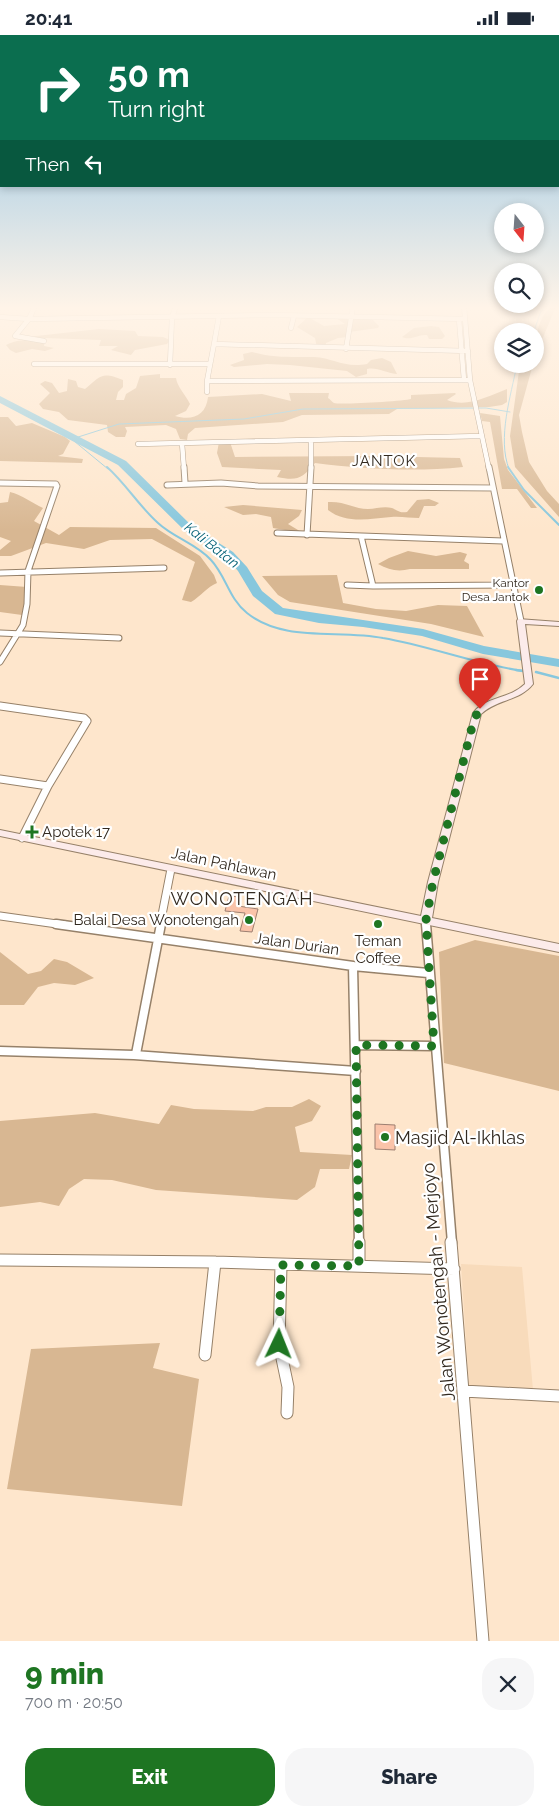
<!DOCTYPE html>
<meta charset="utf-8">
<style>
:root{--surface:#fff;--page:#f6f6f7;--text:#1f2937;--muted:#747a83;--accent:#1e7522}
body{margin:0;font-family:Raleway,sans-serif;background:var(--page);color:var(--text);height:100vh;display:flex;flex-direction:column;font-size:19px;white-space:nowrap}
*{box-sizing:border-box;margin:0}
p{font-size:16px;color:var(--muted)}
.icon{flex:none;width:28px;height:28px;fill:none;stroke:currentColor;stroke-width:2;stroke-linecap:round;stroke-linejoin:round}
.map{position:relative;height:1606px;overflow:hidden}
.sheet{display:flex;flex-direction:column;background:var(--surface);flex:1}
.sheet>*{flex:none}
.banner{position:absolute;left:0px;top:0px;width:560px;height:152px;box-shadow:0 2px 8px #0003;background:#0b6e4f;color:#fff;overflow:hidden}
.needle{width:32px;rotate:163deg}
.buttons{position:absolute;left:494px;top:168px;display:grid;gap:10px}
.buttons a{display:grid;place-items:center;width:50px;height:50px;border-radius:50%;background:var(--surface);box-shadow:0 2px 8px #0003;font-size:25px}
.pin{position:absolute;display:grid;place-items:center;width:42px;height:42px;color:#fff;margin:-51px -21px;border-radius:50% 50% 50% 0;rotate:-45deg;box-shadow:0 0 5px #0007}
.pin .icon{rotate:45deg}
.me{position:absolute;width:55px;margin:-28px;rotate:2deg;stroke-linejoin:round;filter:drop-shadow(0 0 4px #0008)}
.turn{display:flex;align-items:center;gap:18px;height:105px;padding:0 25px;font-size:22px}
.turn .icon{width:65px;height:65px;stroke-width:2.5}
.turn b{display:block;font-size:35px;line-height:42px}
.then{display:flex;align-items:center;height:48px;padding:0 25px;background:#0003;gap:10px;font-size:19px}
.round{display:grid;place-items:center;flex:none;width:52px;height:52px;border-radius:20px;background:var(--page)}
.head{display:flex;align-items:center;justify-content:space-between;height:85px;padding:0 25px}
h1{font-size:30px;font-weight:800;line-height:38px;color:var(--accent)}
.button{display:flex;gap:10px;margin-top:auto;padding:10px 25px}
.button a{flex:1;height:58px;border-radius:20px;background:var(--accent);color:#fff;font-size:20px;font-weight:800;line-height:58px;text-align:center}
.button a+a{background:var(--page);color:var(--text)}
.status{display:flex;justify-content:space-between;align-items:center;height:35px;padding:0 25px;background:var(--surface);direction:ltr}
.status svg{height:14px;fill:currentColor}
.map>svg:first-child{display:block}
.built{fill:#f8dbbb}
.green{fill:#d8b792}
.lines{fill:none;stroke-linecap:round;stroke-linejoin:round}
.stream-far2{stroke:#87c7dd;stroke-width:1}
.stream-far1{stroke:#87c7dd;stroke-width:2}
.stream{stroke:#87c7dd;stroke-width:2.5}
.river{fill:#87c7dd;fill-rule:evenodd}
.building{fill:#fac3a9;stroke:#9d7f71}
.street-far4-casing{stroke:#968169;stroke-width:5.5}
.street-far3-casing{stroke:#968169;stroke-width:7}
.street-far2-casing{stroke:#968169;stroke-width:9}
.street-far1-casing{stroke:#968169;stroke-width:11}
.street-casing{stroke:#968169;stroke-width:13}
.secondary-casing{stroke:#968169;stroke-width:2}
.street-far4{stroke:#fff;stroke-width:4.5}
.street-far3{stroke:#fff;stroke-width:5}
.street-far2{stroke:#fff;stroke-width:7}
.street-far1{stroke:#fff;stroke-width:8}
.street{stroke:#fff;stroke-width:11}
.secondary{fill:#fcebea;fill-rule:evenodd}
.route{stroke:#1e7522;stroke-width:9;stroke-dasharray:0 16.2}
.poi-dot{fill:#1e7522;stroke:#fff;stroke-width:2}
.labels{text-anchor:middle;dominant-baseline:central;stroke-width:4.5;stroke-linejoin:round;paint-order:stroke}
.far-poi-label{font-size:12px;fill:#32291f;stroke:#fff;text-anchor:end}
.far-water-label{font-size:14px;font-style:italic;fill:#025f75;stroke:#fff}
.far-quarter-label{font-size:15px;letter-spacing:1px;fill:#32291f;stroke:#fff}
.poi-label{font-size:15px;fill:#32291f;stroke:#fff;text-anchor:start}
.street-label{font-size:15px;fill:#32291f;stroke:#fff}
.quarter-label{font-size:18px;letter-spacing:1px;fill:#32291f;stroke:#fff}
.near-poi-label{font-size:18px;fill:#32291f;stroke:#fff;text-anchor:start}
.near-street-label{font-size:18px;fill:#32291f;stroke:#fff}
</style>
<div class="status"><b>20:41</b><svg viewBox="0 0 49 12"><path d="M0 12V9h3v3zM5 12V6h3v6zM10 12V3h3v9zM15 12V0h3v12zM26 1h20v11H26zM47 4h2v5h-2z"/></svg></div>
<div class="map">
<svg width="559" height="1606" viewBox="0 0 559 1606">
<rect width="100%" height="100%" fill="#fee6cc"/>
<!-- built -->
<path class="built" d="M461,1229l61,3 11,123 -64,-4z"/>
<!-- green -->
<path class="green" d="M551,271h5l-21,51c0,-18 2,-37 16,-51z
M308,282l16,9 21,-2 -9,-6 36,1 7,7 -1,2 -29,4 -1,5 -10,1 -12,5 -1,5h-8l-2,-10 -18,-11z
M431,291l8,1 6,9 -3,3h-13l-2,-4c-9,-1 -16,6 -25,2l12,-9z
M99,294l36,2 3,5 25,1 7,3 -3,4 -32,6 -4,5 -20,-5 7,-4h-19l2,-6 -56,-2 -1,8 10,2 -9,3 -13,-2 -16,4 -6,-3 -4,-5c10,-6 20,-3 30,-9z
M252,317c21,6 40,5 62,5 20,1 29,11 53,7l4,-4 11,-2 9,4 6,12c-12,-1 -19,-7 -30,-5v5l-11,3 -9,-6 -57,-6 -23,-1 -33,3 -4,-2 14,-5 -1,-6z
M520,329h13l-14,51 3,17 7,30 18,29 12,13v13l-44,-50 -5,-31z
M160,339v4h16c1,9 10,17 14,26l-4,7 -11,5c17,5 31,0 33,-19l54,-3 29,7 -2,-8h40l-1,5c2,1 4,4 6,5 6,2 70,-2 77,-4v-4l44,-2 1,1 -9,6c21,8 41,-4 60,-11v13l-5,3 -13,2 -92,2 -8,5 -87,1 -19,7 -88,6 -7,6 -1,6 -7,-1 -4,-10 -10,-4 -41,2 2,4 -2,6h-9l-8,-5 -1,-7 -39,-5 -9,-8 -16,-3 -4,-5 11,-11 -10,-9 5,-3 7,2 7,10 8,-2 1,-12 8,2 2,6 7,2c16,-13 16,-18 38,-9v7l-5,5 -2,8h8l2,-6 10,-6 4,-12z
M480,378l20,3 4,43 4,11 29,38h-6l-14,-19h-15l-12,-67 -8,-1z
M0,382h8l8,9 16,-3 33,14 5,4 -7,13 -5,2 25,3 -1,4 -82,-2z
M219,407h11l5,15 139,-1 86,2 3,9c-49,5 -100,2 -148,-4 -13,16 -18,18 -38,14l4,-7 -59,-3 -5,-14z
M10,457c12,3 22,11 33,16l-9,13 25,14 11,-8 86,1 44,28 14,19 3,8c-10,4 -16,13 -26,19l-9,-2 13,-38 -43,-23 -42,1 -26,9 -38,-6 -35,13h-11v-6l11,-9 -11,-4v-34l8,-1z
M429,464l10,4 -4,3h-11l-5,12c-9,0 -19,-2 -28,-1 -22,2 -45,7 -63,-7v-8c17,-1 26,7 40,7 8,0 15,-3 24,-1 7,3 7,5 15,4l10,-12z
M243,470l59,5 -3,6 -11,8 15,9 -30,-5 -2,-11 -15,-3 -13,1 -19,-8z
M408,516l28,5 24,-4 7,2 -3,7 5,3v5h-59c-12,3 -21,1 -32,-5l11,-6z
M337,540l6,28 33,6 30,2 32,-6 29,1 17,31 -53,-13 -141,-22 -12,-7 -16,-19z
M0,550l27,2 -5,28 -22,-3z
M475,905l84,16v135l-115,-28 -5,-111z
M0,917l28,22 13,-3 13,-12 13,3 27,16 -19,7 -21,-2 -16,4 -14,18h-24z
M309,1064l12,7 -9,15 -17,6 5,25 52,3 -3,14h-29l-5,18 -18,13 -141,-10 -44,-10 -28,-1 -15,10 -10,17 -19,-4 -40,5v-86l95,-8 64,11 12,-19 23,4 59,2 13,-4h26z
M160,1308l-7,25 46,11 -17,127 -175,-17 24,-140z"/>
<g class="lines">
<!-- stream-far2 -->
<path class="stream-far2" d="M534,296l7,-20 6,-5
M108,434l-34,-28 1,-3 44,-14 125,-5 59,-10 183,-1 24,4
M509,434c-12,-31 2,-73 8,-105"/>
<!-- stream-far1 -->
<path class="stream-far1" d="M107,432c19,17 32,39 51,56 16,15 39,21 53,37 15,16 18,39 36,53 37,30 92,16 136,25 47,8 92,26 140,33
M508,432l16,23 35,35"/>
<!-- stream -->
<path class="stream" d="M516,635l7,1
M536,637l23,6"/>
<!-- river -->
<path class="river" d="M0,361l126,65 66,65 41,26 14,15 15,24 21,17 140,21 61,17 75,13v8l-76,-13 -61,-18 -59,-9 -44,-4 -44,-9 -22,-18 -15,-25 -13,-15 -41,-26 -66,-65 -118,-62z"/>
</g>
<!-- building -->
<path class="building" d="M229,861l11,1 -2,9 20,3 -6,23 -12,-1 5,-18 -20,-2z
M375,1089l20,1v25l-20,-1z"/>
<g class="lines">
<defs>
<path id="street-far4" d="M35,271l-6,13 -14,17 29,5
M464,271l6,74 19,89
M0,282l29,2 245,-4 191,4
M459,284l5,61
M291,293l3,-12
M214,309l5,-28
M346,314l7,-43
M468,316l-254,-7 -7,37 263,-1
M34,329h174
M170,330l2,-48 4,-11
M207,346v11
M311,405v29
M182,408l2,26
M138,409l343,-8"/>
<path id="street-far3" d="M184,432l1,16
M489,432l32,154
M0,448l56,1 1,2 -29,85 -1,33 -4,21 -23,37
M167,450l54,-2 37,3 235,2
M277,498l226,8
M307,500l4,-68
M361,501l12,50 140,-1
M0,538l164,-5
M347,550l26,1
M0,598l119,5"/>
<path id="street-far2" d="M0,671l84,12 3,3 -39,65 -26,52
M0,744l48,7
M0,881l64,9
M426,885v5
M160,890l11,-56"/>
<path id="street-far1" d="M56,889l297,42 6,277
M426,889l26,319
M353,931l75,7
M356,1010l78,1
M0,1016l134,4 222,16
M136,1019l25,-130"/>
<path id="street" d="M359,1207v24
M451,1207l32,399
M0,1225l215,2 239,7
M281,1230l-2,79 9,43 -1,26
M205,1320l10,-93
M463,1356l96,5"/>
<path id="secondary" d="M518,584l41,3v4l-34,-2 8,60c-13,17 -36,15 -52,30l-43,168 -6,36 127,26v8l-559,-116v-6l421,86 7,-34 45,-169c13,-17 37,-14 52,-29l-8,-63z"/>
</defs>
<!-- street-far4 casing -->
<use href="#street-far4" class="street-far4-casing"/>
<!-- street-far3 casing -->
<use href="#street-far3" class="street-far3-casing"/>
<!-- street-far2 casing -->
<use href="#street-far2" class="street-far2-casing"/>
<!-- street-far1 casing -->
<use href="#street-far1" class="street-far1-casing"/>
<!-- street casing -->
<use href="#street" class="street-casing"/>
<!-- secondary casing -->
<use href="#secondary" class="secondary-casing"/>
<!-- street-far4 -->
<use href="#street-far4" class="street-far4"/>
<!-- street-far3 -->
<use href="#street-far3" class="street-far3"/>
<!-- street-far2 -->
<use href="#street-far2" class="street-far2"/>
<!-- street-far1 -->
<use href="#street-far1" class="street-far1"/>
<!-- street -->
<use href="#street" class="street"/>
<!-- secondary -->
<use href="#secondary" class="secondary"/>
</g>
<!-- sky -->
<linearGradient id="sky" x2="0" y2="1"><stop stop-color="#81bce4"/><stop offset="0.55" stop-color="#fff4e8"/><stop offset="1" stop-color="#fff4e8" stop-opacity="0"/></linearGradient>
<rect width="559" height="496" fill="url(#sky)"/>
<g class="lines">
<!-- route -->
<path class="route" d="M279,1309l2,-79 78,1 -3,-221 78,1 -8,-126 7,-38 41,-163 6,-10"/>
</g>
<!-- markers -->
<g class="poi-dot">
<circle cx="539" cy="555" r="5"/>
<path d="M29.5 789.5h5v5h5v5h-5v5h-5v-5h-5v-5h5z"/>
<circle cx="249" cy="885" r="5"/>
<circle cx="378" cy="889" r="5"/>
<circle cx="385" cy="1102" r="5"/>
</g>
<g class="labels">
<!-- far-poi labels -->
<g class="far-poi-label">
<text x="529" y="548">Kantor<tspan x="529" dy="14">Desa Jantok</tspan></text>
</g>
<!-- far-water labels -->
<g class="far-water-label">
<text transform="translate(212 510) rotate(38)">Kali Batan</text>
</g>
<!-- far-quarter labels -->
<g class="far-quarter-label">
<text x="384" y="426">JANTOK</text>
</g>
<!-- poi labels -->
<g class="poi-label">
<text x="42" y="797">Apotek 17</text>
<text x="239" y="885" text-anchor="end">Balai Desa Wonotengah</text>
<text x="378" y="906" text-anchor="middle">Teman<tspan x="378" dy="17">Coffee</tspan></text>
</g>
<!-- street labels -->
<g class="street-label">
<text transform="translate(224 829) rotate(12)">Jalan Pahlawan</text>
<text transform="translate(297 909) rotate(8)">Jalan Durian</text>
</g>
<!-- quarter labels -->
<g class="quarter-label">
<text x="242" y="863">WONOTENGAH</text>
</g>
<!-- near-poi labels -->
<g class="near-poi-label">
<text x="395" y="1102">Masjid Al-Ikhlas</text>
</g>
<!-- near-street labels -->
<g class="near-street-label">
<text transform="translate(438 1247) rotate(-95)">Jalan Wonotengah - Merjoyo</text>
</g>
</g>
</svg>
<div class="buttons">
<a><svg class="needle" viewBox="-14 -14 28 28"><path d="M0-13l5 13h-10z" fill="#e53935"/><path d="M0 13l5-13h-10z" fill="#747a83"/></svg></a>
<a><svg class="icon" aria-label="search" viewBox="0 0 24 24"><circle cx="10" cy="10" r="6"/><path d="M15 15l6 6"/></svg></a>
<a><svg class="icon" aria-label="layers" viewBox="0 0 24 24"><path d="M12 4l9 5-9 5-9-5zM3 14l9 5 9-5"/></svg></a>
</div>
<div class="pin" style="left:480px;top:674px;background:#d93025"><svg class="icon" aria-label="arrive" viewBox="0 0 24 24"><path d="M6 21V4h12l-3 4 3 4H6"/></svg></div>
<svg class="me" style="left:279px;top:1309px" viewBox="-20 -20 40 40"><path d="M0-17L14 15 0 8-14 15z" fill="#1e7522" stroke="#fff" stroke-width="4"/></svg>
<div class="banner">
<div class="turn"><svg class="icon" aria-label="right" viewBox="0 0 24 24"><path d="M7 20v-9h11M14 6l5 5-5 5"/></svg><div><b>50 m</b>Turn right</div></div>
<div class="then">Then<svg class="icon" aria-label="left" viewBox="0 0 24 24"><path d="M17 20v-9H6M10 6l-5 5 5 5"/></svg></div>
</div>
</div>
<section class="sheet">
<div class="head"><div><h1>9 min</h1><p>700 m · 20:50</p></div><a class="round"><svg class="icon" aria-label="close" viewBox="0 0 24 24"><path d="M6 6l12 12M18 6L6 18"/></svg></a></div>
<div class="button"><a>Exit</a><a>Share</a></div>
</section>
